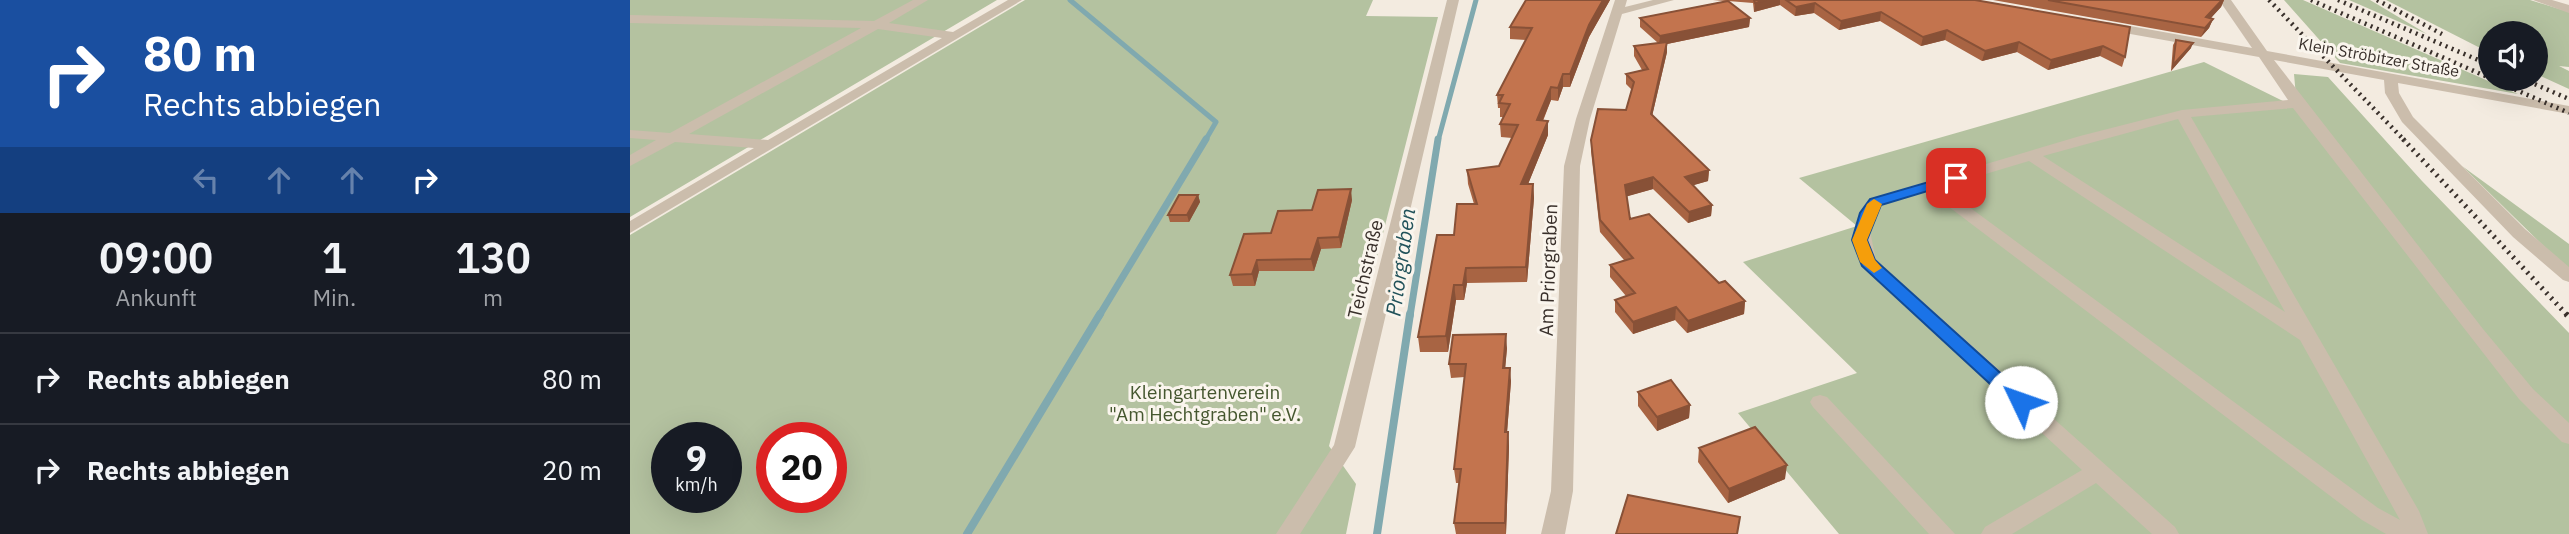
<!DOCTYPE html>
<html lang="de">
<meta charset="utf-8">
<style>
:root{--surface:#171b24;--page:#20242c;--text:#f1f3f6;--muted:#9ea1a6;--line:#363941}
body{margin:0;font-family:"IBM Plex Sans",sans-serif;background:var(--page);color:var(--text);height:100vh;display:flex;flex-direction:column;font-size:26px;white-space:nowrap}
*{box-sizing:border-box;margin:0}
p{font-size:23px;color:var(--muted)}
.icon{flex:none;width:38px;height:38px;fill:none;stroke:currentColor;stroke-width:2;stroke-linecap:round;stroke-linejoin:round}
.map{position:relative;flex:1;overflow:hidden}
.drawer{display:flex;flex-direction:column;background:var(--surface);width:630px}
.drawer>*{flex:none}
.top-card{background:#1a4fa0;color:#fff;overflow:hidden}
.tools{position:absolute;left:1848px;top:21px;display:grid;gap:14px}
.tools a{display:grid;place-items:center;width:70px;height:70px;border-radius:50%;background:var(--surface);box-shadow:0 7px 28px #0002;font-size:35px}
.speed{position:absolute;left:21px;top:422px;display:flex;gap:14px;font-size:35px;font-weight:700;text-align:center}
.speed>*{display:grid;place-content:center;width:91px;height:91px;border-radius:50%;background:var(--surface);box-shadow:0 7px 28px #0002;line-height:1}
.speed small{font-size:18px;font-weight:400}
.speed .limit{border:10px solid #d22;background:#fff;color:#111}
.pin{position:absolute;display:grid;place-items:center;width:60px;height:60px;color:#fff;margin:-30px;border-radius:14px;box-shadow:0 4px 10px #0006}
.me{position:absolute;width:77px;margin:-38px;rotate:312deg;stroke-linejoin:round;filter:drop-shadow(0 0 5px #0008)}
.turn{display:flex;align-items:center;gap:24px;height:147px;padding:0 28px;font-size:32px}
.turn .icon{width:91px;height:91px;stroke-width:2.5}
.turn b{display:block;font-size:49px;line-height:60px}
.lanes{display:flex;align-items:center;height:66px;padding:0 28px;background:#0003;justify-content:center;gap:35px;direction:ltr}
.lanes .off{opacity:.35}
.eta{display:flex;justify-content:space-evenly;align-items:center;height:119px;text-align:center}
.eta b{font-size:42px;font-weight:600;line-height:49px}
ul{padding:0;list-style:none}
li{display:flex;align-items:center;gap:21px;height:91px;padding:0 28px;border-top:2px solid var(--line)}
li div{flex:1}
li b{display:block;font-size:26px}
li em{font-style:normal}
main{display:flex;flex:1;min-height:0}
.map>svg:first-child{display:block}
.green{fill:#b4c2a0;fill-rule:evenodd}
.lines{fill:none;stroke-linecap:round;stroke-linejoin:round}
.stream-far2{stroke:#80a9af;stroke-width:5}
.stream-far1{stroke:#80a9af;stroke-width:7}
.stream{stroke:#80a9af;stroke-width:8}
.minor{fill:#cbbdac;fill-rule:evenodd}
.rail-far2{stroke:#39302b;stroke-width:4.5;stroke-dasharray:2 4.5;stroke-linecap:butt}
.rail-far1{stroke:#39302b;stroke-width:5;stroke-dasharray:2 5;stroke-linecap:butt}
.rail{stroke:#39302b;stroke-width:6;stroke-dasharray:2 6;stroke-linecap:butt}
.wall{fill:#a86443}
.shaded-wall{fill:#885137}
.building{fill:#c3744e;stroke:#885137;stroke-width:2}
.route{fill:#1a73e8;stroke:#114b97;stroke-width:2}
.slow{fill:#f59e0b}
.labels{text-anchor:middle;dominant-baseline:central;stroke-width:6;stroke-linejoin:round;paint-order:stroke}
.far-street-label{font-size:16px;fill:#39302b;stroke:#faf5ed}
.street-label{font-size:19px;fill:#39302b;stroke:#faf5ed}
.park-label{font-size:19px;fill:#45572f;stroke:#faf5ed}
.water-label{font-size:21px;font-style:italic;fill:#21525a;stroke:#faf5ed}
</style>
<main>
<section class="drawer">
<div class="top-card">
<div class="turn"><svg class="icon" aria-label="right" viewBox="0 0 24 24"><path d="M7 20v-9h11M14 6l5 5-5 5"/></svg><div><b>80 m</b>Rechts abbiegen</div></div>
<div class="lanes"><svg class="icon off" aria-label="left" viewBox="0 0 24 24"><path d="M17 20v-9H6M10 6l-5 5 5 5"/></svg><svg class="icon off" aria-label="ahead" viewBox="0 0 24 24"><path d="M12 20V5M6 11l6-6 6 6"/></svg><svg class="icon off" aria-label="ahead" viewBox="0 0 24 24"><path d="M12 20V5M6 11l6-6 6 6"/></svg><svg class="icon" aria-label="right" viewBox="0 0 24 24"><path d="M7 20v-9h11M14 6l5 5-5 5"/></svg></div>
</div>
<div class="eta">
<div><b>09:00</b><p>Ankunft</p></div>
<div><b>1</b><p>Min.</p></div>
<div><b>130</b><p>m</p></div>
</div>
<ul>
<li><svg class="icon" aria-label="right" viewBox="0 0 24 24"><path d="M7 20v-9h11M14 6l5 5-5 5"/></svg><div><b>Rechts abbiegen</b></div><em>80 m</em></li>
<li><svg class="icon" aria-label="right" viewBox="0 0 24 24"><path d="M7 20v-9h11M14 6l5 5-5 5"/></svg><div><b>Rechts abbiegen</b></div><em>20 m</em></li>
</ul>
</section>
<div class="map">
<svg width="1939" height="534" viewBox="0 0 1939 534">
<rect width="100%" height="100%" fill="#f3ebe0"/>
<!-- green -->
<path class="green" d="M0,0h367l-367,217z
M395,0h348l-7,16 72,1 -109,429 27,38 -10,50h-716v-299zM37,438h59v59h-59zM142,438h59v59h-59z
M1654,0h19l215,94 -178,-31z
M1719,0h21l57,34z
M1756,0h144l39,12v55l-10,-1 10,5v18l-33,-15v-41h-46v20z
M1574,62l93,46 -3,-34 34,3 94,104 147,152v201h-730l-101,-121 119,-40 -114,-111 114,-36 -58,-48z
M1832,166l107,78v27z"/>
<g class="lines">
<!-- stream-far2 -->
<path class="stream-far2" d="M440,0l146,122 -11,19
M808,141l38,-141"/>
<!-- stream-far1 -->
<path class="stream-far1" d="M469,316l107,-177
M780,316l28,-177"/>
<!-- stream -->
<path class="stream" d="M337,534l133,-220
M747,534l33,-220"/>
<!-- minor -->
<path class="minor" d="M283,0h15l-39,23 64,9 55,-32h14l-392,233v-12l124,-73 -79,-6 -45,24v-11l26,-15 -26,-2v-8l40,3 191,-105 -231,-5v-8l244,6zM248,29l64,9 -174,102 -79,-6z
M817,0h12l-104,447 -55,87h-24l58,-89z
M985,0h12l-2,7 28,-7h21l-52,14 -32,105 -10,47 -7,325 -8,43h-24l10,-43 13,-325 12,-47z
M1589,0h12l36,51 302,55v8l-171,-31 1,10 14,24 112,112 44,38v15l-6,-2 -50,-43 -111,-115 -17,-29 -1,-13 -110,-20 209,269 50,60 36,34v21l-7,-2 -43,-43 -226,-291 -102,9 228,394 9,23h-42l-24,-14 -434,-329 -47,14 -11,26 6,29 299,267 4,7h-27l-56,-51 -84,51h-31l4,-7 97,-57 -220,-204c-14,-25 -8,-45 7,-67l211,-63 102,-26 106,-10 -29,-43 -151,-27 -6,-4 6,-4 144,26zM1548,119l107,193 -242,-156zM1399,161l271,179 100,180 -22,-12 -436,-321z
M1903,0h19l17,5v8z
M1190,395l7,2 128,137h-26l-116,-127 -3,-5 3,-5z"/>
<!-- rail-far2 -->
<path class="rail-far2" d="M1639,0l136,141
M1681,0l179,78
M1708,0l152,65
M1747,0l65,34
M1861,79l78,34
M1893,79l46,20"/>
<!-- rail-far1 -->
<path class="rail-far1" d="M1773,139l165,177"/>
<!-- rail -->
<path class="rail" d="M1936,314l3,3"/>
</g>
<!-- wall -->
<path class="wall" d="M896,0h84l-21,37 -19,50h-7l-5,14 -7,-1 -8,21 5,14 -20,49h5l1,14 -7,84 -60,1 -3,17h-8l-8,52h-28l-2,-15 36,-102 20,-31 -6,-20 -1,-14 32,-4 13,-28 -11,-1 -1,-13 3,-7h-3v-9h-2l-1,-13 29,-55 -16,-1v-12z
M1083,0h262l155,27 -5,30 -3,10 -22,-11 -52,14 -31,-18 -35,9 -37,-21 -24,6 -41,-25 -41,9 -25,-17 -19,3 -15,-11 -26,7 -1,-9 -25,-2 22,17 -1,9 -82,17v8l-15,64 57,54 -1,11 -15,4 19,20 -1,11 -23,7 -35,-34 -26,7 3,23 115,82 -1,13 -57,19 -12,-13 -42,14 -18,-22v-12l11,-4 -16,-19v-12l14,-5 -24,-28 -9,-81v-11l35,-30 6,-20 -6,-6v-10l16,-4 -8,-14v-10l24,-3 -18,-16v-9l86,-17z
M1363,0h231l-3,7 -11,11 3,1 -4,9 -8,9z
M1546,40l15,8 -20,23 2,-26z
M568,195l2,7 -11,20h-19l-2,-7z
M722,200l-11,48 -20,1 -7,22h-55l-4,15h-22l-3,-11 41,-42z
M877,348l-2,20 6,13 -4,51h1l1,14 -3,88h-50l-2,-11 5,-40h-3l-2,-14 11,-92 -14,1 -2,-14z
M1008,392l52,13 -1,13 -32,13 -19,-25z
M1069,448l86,31 -57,24 -30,-41z"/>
<!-- shaded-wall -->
<path class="shaded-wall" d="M973,0h7l-21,37 -19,50v-13l19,-49z
M1136,0h14v5l-26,7 1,-9z
M1592,0h2l-3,7 -18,20 3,-10z
M1185,3l-1,10 -19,3 1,-9z
M1251,12l-1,9 -41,9 2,-9z
M1120,18l-1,9 -82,17v8l-17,73 10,-89z
M1583,19l-4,9 -8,9 4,-9z
M1317,30l-2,10 -24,6 2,-9z
M1389,42l-2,10 -35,9 3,-10z
M1563,43l-2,5 -20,23 2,-6z
M1473,46l-3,10 -52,14 3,-10z
M933,74v13l-5,14v-13z
M921,87v13l-14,34v-14z
M918,121v14l-26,64 -1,-15z
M1079,170l-1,11 -24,7 1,-11z
M1023,177v12l-28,8v-12z
M903,184l1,14 -7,84 -1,-15z
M721,189l1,11 -11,48 -2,-11z
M568,195l2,7 -11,20 -2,-7z
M1082,205l-1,11 -23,7 1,-11z
M688,238l3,11 -7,22 -3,-12z
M627,260l2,11 -4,15 -3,-12z
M836,268l1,15 -3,17 -1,-15z
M824,285l2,15 -8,52 -2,-16z
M1115,301l-1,13 -57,19 1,-12z
M1046,307l-1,13 -42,14v-12z
M876,334l1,14 -3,34 -1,-14z
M880,368l1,13 -5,65 -1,-14z
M1060,405l-1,13 -32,13v-14z
M878,432l1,14 -3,88 -1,-11z
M1157,465l-2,14 -57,24 1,-14z"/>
<!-- building -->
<path class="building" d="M896,0h77l-14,25 -19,49h-7l-5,14 -7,-1 -14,33 11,1 -27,63h12l-7,83 -60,1 -3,17h-9l-8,51 -28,1 19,-102h17l3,-31h20l-10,-34 32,-4 19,-41 -18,-1 10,-20 -11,-1 4,-8h-6l35,-67 -22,-1z
M1124,0h12l-11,3z
M1156,0h189l155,27 -5,30 -22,-11 -52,14 -32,-18 -34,9 -38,-21 -24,7 -42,-25 -40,9 -26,-18 -19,4z
M1418,0h174l-16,17 7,2 -8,9z
M1098,1l22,17 -90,18 -20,-18z
M1546,40l17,3 -20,22z
M1037,42l-16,72 58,56 -24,7 27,28 -23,7 -36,-35 -28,8 5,34 19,-5 70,69 6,-2 20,20 -57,20 -12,-14 -43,15 -18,-22 20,-7 -25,-28 23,-7 -33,-38 -9,-80 7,-31 28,1 8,-28 -8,-8 22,-5 -14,-23z
M721,189l-12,48 -21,1 -7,21 -54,1 -5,14 -22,1 14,-41 27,-1 7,-22 34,-1 6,-20z
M549,195h19l-11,20h-19z
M876,334l-3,34h7l-5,64h3l-3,91h-51l7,-54h-7l12,-105h-17l4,-29z
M1041,380l19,25 -33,12 -19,-25z
M1125,427l32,38 -58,24 -30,-41z
M998,495l112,22 -3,17h-121z"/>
<!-- route -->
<path class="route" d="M1326,174l7,4 -2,3 -80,24 -14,35 8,20 152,137 3,5 -3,4h-13l-152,-140 -10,-26 8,-27 10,-14z"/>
<!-- slow -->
<path class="slow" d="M1244,199l8,5 -15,36 8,20 7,8 -8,5 -14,-11 -8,-22 15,-36z"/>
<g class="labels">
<!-- far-street labels -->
<g class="far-street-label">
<text transform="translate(1749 57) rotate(10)">Klein Ströbitzer Straße</text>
</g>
<!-- street labels -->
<g class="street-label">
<text transform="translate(735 269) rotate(-77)">Teichstraße</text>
<text transform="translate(918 270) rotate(-88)">Am Priorgraben</text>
</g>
<!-- park labels -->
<g class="park-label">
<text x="575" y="392">Kleingartenverein<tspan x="575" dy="22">"Am Hechtgraben" e.V.</tspan></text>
</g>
<!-- water labels -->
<g class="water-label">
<text transform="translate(770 262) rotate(-82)">Priorgraben</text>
</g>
</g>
</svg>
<div class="tools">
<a><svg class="icon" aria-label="sound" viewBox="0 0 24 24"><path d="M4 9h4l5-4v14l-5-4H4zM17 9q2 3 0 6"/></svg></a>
</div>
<div class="speed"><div>9<small>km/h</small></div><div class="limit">20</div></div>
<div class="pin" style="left:1326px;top:178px;background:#d93025"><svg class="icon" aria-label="arrive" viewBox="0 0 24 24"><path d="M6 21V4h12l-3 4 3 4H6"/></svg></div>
<svg class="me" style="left:1391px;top:402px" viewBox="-20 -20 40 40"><circle r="19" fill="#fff"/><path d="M0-13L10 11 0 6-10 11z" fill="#1a73e8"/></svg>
</div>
</main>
